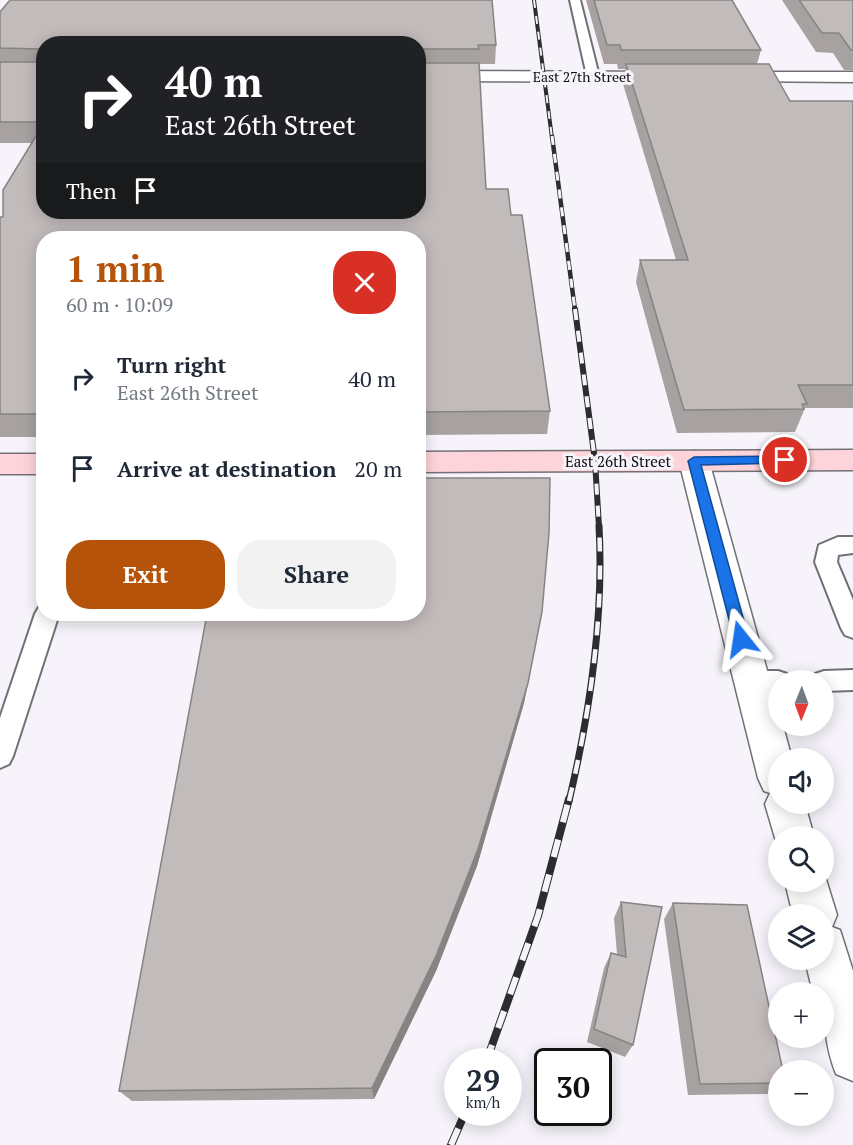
<!DOCTYPE html>
<meta charset="utf-8">
<style>
:root{--surface:#fff;--page:#f2f2f3;--text:#1f2937;--muted:#747a83;--accent:#b45309}
body{margin:0;font-family:"PT Serif",serif;background:var(--page);color:var(--text);height:100vh;display:flex;flex-direction:column;font-size:22px;white-space:nowrap}
*{box-sizing:border-box;margin:0}
p{font-size:20px;color:var(--muted)}
.icon{flex:none;width:33px;height:33px;fill:none;stroke:currentColor;stroke-width:2;stroke-linecap:round;stroke-linejoin:round}
.map{position:relative;flex:1;overflow:hidden}
.drawer{position:absolute;left:36px;top:231px;width:390px;height:390px;display:flex;flex-direction:column;background:var(--surface);border-radius:24px;box-shadow:0 3px 15px #0003}
.drawer>*{flex:none}
.guide{position:absolute;left:36px;top:36px;width:390px;height:183px;border-radius:24px;box-shadow:0 3px 15px #0003;background:#202124;color:#fff;overflow:hidden}
.needle{width:39px;rotate:181deg}
.buttons{position:absolute;left:768px;top:670px;display:grid;gap:12px}
.buttons a{display:grid;place-items:center;width:66px;height:66px;border-radius:50%;background:var(--surface);box-shadow:0 3px 15px #0003;font-size:30px}
.speed{position:absolute;left:444px;top:1048px;display:flex;gap:12px;font-size:30px;font-weight:700;text-align:center}
.speed>*{display:grid;place-content:center;width:78px;height:78px;border-radius:50%;background:var(--surface);box-shadow:0 3px 15px #0003;line-height:1}
.speed small{font-size:15px;font-weight:400}
.speed .limit{border:3px solid #111;border-radius:9px;background:#fff;color:#111}
.pin{position:absolute;display:grid;place-items:center;width:51px;height:51px;color:#fff;margin:-26px;border:3px solid #fff;border-radius:50%;box-shadow:0 2px 6px #0007}
.me{position:absolute;width:66px;margin:-33px;rotate:345deg;stroke-linejoin:round;filter:drop-shadow(0 0 4px #0008)}
.turn{display:flex;align-items:center;gap:21px;height:126px;padding:0 30px;font-size:27px}
.turn .icon{width:78px;height:78px;stroke-width:2.5}
.turn b{display:block;font-size:42px;line-height:51px}
.then{display:flex;align-items:center;height:57px;padding:0 30px;background:#0003;gap:12px;font-size:22px}
.round{display:grid;place-items:center;flex:none;width:63px;height:63px;border-radius:24px;background:var(--page)}
.headline{display:flex;align-items:center;justify-content:space-between;height:102px;padding:0 30px}
h1{font-size:36px;font-weight:600;line-height:45px;color:var(--accent)}
.cta{display:flex;gap:12px;margin-top:auto;padding:12px 30px}
.cta a{flex:1;height:69px;border-radius:24px;background:var(--accent);color:#fff;font-size:24px;font-weight:600;line-height:69px;text-align:center}
.cta a+a{background:var(--page);color:var(--text)}
ul{padding:0;list-style:none}
li{display:flex;align-items:center;gap:18px;height:90px;padding:0 30px}
li div{flex:1}
li b{display:block;font-size:22px}
li em{font-style:normal}
.map>svg:first-child{display:block}
.lines{fill:none;stroke-linecap:round;stroke-linejoin:round}
.lane-casing{stroke:#727075;stroke-width:4}
.street-casing{stroke:#727075;stroke-width:3}
.secondary-casing{stroke:#727075;stroke-width:3}
.lane{fill:#fff;fill-rule:evenodd}
.street{fill:#fff;fill-rule:evenodd}
.secondary{fill:#fdd4da;fill-rule:evenodd}
.rail-far4-casing{stroke:#2d2c2e;stroke-width:4}
.rail-far3-casing{stroke:#2d2c2e;stroke-width:4.5}
.rail-far2-casing{stroke:#2d2c2e;stroke-width:6}
.rail-far1-casing{stroke:#2d2c2e;stroke-width:7}
.rail-casing{stroke:#2d2c2e;stroke-width:8}
.rail-far4{stroke:#f6f4fa;stroke-width:2;stroke-dasharray:8;stroke-linecap:butt}
.rail-far3{stroke:#f6f4fa;stroke-width:3;stroke-dasharray:9;stroke-linecap:butt}
.rail-far2{stroke:#f6f4fa;stroke-width:4;stroke-dasharray:11;stroke-linecap:butt}
.rail-far1{stroke:#f6f4fa;stroke-width:4.5;stroke-dasharray:14;stroke-linecap:butt}
.rail{stroke:#f6f4fa;stroke-width:6;stroke-dasharray:18;stroke-linecap:butt}
.wall{fill:#a7a1a1;fill-rule:evenodd}
.shaded-wall{fill:#888383}
.building{fill:#c2bbbb;stroke:#888383;stroke-width:1.5}
.route{fill:#1a73e8;stroke:#114b97;stroke-width:1.5}
.labels{text-anchor:middle;dominant-baseline:central;stroke-width:6;stroke-linejoin:round;paint-order:stroke}
.far-street-label{font-size:14px;fill:#100f11;stroke:#f6f4fa}
.street-label{font-size:15px;fill:#100f11;stroke:#f6f4fa}
</style>
<div class="map">
<svg width="853" height="1145" viewBox="0 0 853 1145">
<rect width="100%" height="100%" fill="#f6f4fa"/>
<g class="lines">
<defs>
<path id="lane" d="M570,0h10l19,76 -2,3 -4,1 -6,-4z
M838,537h15v16l-15,2 -1,7 16,38v38l-8,-3 -4,-7 -26,-66 4,-17z
M44,606v8h15l-46,142 -4,8 -9,4v-50l35,-104 4,-7z
M853,670v20l-29,1v-10h-12l3,-7 9,-3z
M752,671h26l9,3 3,7h-12v10h-26l-9,-3 -3,-7 3,-7z"/>
<path id="street" d="M418,71l251,1 6,1 3,4 -3,4 -6,1 -251,-1z
M732,72h121v10l-127,-1 -3,-4 3,-4z
M694,451l10,3 5,7 69,249v16h5l9,33h-14v45h27l9,33h-36v11l-13,-44 5,-11 -6,-2 -6,-13 -79,-317 5,-7z
M824,873l13,42 -5,12 8,3 13,41v110l-17,-7c-11,-28 -12,-52 -12,-81h-11l-8,-33h19v-45h-31l-8,-33h39z"/>
<path id="secondary" d="M853,450v20l-435,2v-20z
M0,454h44v20h-44z"/>
</defs>
<!-- lane casing -->
<use href="#lane" class="lane-casing"/>
<!-- street casing -->
<use href="#street" class="street-casing"/>
<!-- secondary casing -->
<use href="#secondary" class="secondary-casing"/>
<!-- lane -->
<use href="#lane" class="lane"/>
<!-- street -->
<use href="#street" class="street"/>
<!-- secondary -->
<use href="#secondary" class="secondary"/>
<defs>
<path id="rail-far4" d="M534,0l18,138"/>
<path id="rail-far3" d="M552,136l23,174"/>
<path id="rail-far2" d="M575,309l20,152 4,66"/>
<path id="rail-far1" d="M569,801c21,-89 35,-184 30,-275"/>
<path id="rail" d="M486,1062l52,-146 31,-117
M451,1145l14,-32"/>
</defs>
<!-- rail-far4 casing -->
<use href="#rail-far4" class="rail-far4-casing"/>
<!-- rail-far3 casing -->
<use href="#rail-far3" class="rail-far3-casing"/>
<!-- rail-far2 casing -->
<use href="#rail-far2" class="rail-far2-casing"/>
<!-- rail-far1 casing -->
<use href="#rail-far1" class="rail-far1-casing"/>
<!-- rail casing -->
<use href="#rail" class="rail-casing"/>
<!-- rail-far4 -->
<use href="#rail-far4" class="rail-far4"/>
<!-- rail-far3 -->
<use href="#rail-far3" class="rail-far3"/>
<!-- rail-far2 -->
<use href="#rail-far2" class="rail-far2"/>
<!-- rail-far1 -->
<use href="#rail-far1" class="rail-far1"/>
<!-- rail -->
<use href="#rail" class="rail"/>
</g>
<!-- wall -->
<path class="wall" d="M586,0h146l29,50 -4,14 33,37h63v307h-48l-10,24 -118,1 -41,-151 4,-22h36l-53,-176 2,-15h-7l-1,-5h-13z
M782,0h71v70h-9l-11,-17 -17,-1z
M0,12l496,33 -1,19h-16l7,125 25,26 39,196 -3,23 -129,1v-197h-374v199h-44v-220h3l29,-74h-32zM418,44v168h-374z
M538,634l-14,69 -47,163 -41,105 -62,128 -242,2 -13,-10z
M621,902l12,143 -8,12 -38,-15 17,-74 7,-15 6,1 -3,-36z
M673,903l105,168v17l-8,6 -82,1 -24,-176z"/>
<!-- shaded-wall -->
<path class="shaded-wall" d="M542,612l-18,91 -47,163 -41,105 -62,128 -2,-11z"/>
<!-- building -->
<path class="building" d="M10,0h482l4,45h-18l1,4h-61v-5h-374v78h-44v-60h38l2,-2v-11l-40,-1v-36z
M594,0h138l29,50h-140l-1,-5h-13z
M799,0h54v50h-2l-12,-17h-17z
M418,63h61l7,126h22l3,26h11l28,196 -132,1v-174h-374v176h-44v-197h3v-27l41,-67v89h374z
M626,64h143l21,37h63v284h-55l9,19h-5l2,5 -120,1 -44,-150h48z
M418,478h132l-1,55 -7,79 -14,71 -50,166 -42,107 -64,132 -253,3 88,-477h211z
M621,902l41,5 -29,138 -39,-16 17,-76 15,4z
M673,903l74,2 36,166h-5v12l-78,1z"/>
<!-- route -->
<path class="route" d="M785,456l6,4 -2,3 -88,2 48,174 -2,5h-11l-2,-5 -46,-178 6,-4z"/>
<g class="labels">
<!-- far-street labels -->
<g class="far-street-label">
<text x="582" y="76">East 27th Street</text>
</g>
<!-- street labels -->
<g class="street-label">
<text x="618" y="461">East 26th Street</text>
</g>
</g>
</svg>
<div class="buttons">
<a><svg class="needle" viewBox="-14 -14 28 28"><path d="M0-13l5 13h-10z" fill="#e53935"/><path d="M0 13l5-13h-10z" fill="#747a83"/></svg></a>
<a><svg class="icon" aria-label="sound" viewBox="0 0 24 24"><path d="M4 9h4l5-4v14l-5-4H4zM17 9q2 3 0 6"/></svg></a>
<a><svg class="icon" aria-label="search" viewBox="0 0 24 24"><circle cx="10" cy="10" r="6"/><path d="M15 15l6 6"/></svg></a>
<a><svg class="icon" aria-label="layers" viewBox="0 0 24 24"><path d="M12 4l9 5-9 5-9-5zM3 14l9 5 9-5"/></svg></a>
<a>+</a>
<a>−</a>
</div>
<div class="speed"><div>29<small>km/h</small></div><div class="limit">30</div></div>
<div class="pin" style="left:785px;top:460px;background:#d93025"><svg class="icon" aria-label="arrive" viewBox="0 0 24 24"><path d="M6 21V4h12l-3 4 3 4H6"/></svg></div>
<svg class="me" style="left:741px;top:639px" viewBox="-20 -20 40 40"><path d="M0-17L14 15 0 8-14 15z" fill="#1a73e8" stroke="#fff" stroke-width="4"/></svg>
<div class="guide">
<div class="turn"><svg class="icon" aria-label="right" viewBox="0 0 24 24"><path d="M7 20v-9h11M14 6l5 5-5 5"/></svg><div><b>40 m</b>East 26th Street</div></div>
<div class="then">Then<svg class="icon" aria-label="arrive" viewBox="0 0 24 24"><path d="M6 21V4h12l-3 4 3 4H6"/></svg></div>
</div>
<section class="drawer">
<div class="headline"><div><h1>1 min</h1><p>60 m · 10:09</p></div><a class="round" style="background:#d93025;color:#fff"><svg class="icon" aria-label="close" viewBox="0 0 24 24"><path d="M6 6l12 12M18 6L6 18"/></svg></a></div>
<ul>
<li><svg class="icon" aria-label="right" viewBox="0 0 24 24"><path d="M7 20v-9h11M14 6l5 5-5 5"/></svg><div><b>Turn right</b><p>East 26th Street</p></div><em>40 m</em></li>
<li><svg class="icon" aria-label="arrive" viewBox="0 0 24 24"><path d="M6 21V4h12l-3 4 3 4H6"/></svg><div><b>Arrive at destination</b></div><em>20 m</em></li>
</ul>
<div class="cta"><a>Exit</a><a>Share</a></div>
</section>
</div>
